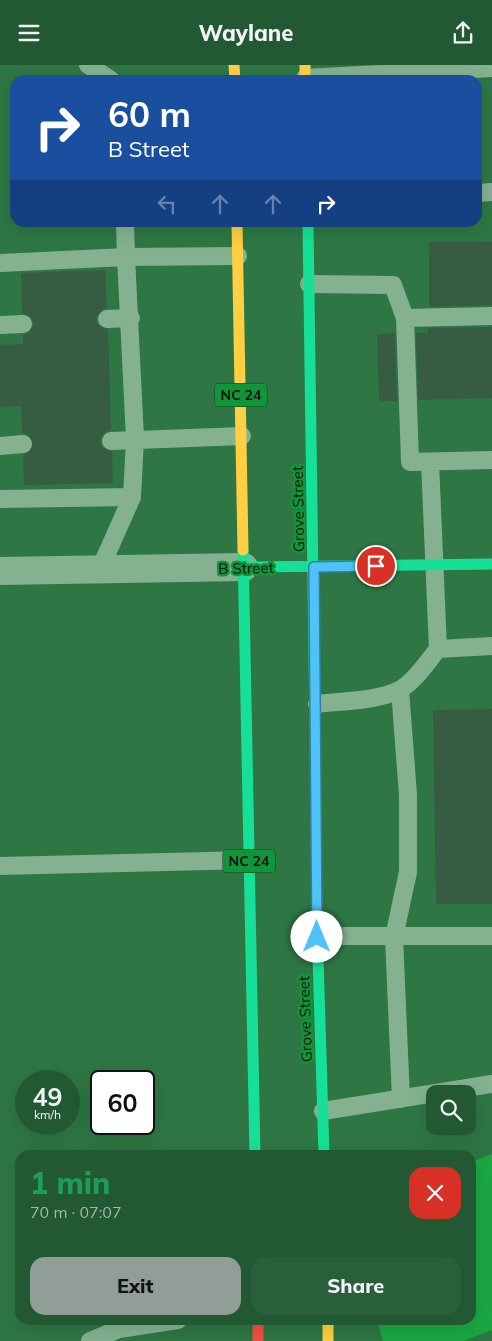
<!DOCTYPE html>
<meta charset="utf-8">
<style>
:root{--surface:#225933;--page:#2a5f3b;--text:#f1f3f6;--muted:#a2b8ac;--accent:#919e97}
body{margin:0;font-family:Mulish,sans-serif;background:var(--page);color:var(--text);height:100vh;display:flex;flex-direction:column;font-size:19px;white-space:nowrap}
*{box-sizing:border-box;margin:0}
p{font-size:16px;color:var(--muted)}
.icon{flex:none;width:28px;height:28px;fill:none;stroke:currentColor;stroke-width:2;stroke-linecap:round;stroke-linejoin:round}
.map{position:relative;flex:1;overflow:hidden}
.drawer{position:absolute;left:15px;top:1085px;width:461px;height:175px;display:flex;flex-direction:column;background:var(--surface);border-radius:15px;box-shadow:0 5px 20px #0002}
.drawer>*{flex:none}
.banner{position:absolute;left:10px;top:10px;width:472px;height:152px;border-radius:15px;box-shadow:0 5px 20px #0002;background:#1a4fa0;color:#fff;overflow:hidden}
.buttons{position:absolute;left:426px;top:1020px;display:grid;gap:10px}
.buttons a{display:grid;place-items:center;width:50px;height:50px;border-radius:10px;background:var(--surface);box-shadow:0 5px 20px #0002;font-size:25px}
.speed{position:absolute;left:15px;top:1005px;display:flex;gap:10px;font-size:25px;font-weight:700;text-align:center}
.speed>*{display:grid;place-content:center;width:65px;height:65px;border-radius:50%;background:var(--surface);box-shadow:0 5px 20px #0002;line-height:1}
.speed small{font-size:12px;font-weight:400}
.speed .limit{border:2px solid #111;border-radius:8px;background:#fff;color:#111}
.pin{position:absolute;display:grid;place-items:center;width:42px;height:42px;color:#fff;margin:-21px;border:2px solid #fff;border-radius:50%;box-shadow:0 1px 5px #0007}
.me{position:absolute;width:55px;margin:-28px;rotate:0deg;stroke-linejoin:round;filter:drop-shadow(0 0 4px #0008)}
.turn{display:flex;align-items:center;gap:18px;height:105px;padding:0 15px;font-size:22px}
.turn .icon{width:65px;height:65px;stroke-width:2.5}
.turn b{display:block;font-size:35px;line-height:42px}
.lanes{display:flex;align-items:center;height:48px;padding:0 15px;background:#0003;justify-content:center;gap:25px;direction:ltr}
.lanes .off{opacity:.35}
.round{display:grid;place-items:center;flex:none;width:52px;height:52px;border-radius:15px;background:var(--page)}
.head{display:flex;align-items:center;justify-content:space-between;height:85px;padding:0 15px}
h1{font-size:30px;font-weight:800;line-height:38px;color:#1e9e55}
.action{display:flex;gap:10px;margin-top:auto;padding:10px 15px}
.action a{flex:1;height:58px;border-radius:15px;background:var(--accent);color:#111;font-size:20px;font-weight:800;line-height:58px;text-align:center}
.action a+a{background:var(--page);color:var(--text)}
header{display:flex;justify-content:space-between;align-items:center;height:65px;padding:0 15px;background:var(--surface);font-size:22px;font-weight:800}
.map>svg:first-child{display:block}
.green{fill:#1ba743}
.building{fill:#365c41}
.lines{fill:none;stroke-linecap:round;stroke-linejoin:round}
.lane{stroke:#84b291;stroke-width:18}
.street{stroke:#84b291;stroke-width:28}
.fast{stroke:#16e098;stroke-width:11}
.slow{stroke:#ffcf43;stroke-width:11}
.jam{stroke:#f24e42;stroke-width:11}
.route-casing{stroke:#337fa1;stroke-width:12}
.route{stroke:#4fc3f7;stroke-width:9}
.labels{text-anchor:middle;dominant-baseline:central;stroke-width:5;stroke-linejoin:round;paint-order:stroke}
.shield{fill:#109538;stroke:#11391d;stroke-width:1}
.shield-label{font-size:14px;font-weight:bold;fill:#111}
.street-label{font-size:15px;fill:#111;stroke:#109538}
</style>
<header><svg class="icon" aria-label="menu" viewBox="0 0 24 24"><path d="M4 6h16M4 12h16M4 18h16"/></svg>Waylane<svg class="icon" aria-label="share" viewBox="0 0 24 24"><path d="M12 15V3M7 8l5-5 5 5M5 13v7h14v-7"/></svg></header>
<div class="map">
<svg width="492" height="1276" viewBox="0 0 492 1276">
<rect width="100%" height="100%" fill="#2e7744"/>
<!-- green -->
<path class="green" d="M492,1089v176l-29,11h-80l-6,-21h94v-158z"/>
<!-- building -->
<path class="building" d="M429,177h63v63l-63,2z
M105,205l2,38 -6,2 -5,9 2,6 10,5 3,100 -6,2 -5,9 2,6 10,5 1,31 -89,2 -1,-30 6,-3 4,-9 -5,-8 -6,-2 -1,-27 -21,1v-62l23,-1v-9l6,-2 5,-9 -2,-6 -10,-5 -1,-40z
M492,262v71l-74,2 -2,-67h12v-5z
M395,268l2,68h-18l-2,-67z
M492,644v195h-56l-3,-194z"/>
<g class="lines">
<!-- lane -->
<path class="lane" d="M88,0l23,15
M305,13l187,-10
M478,128l14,-1
M0,198l126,-6 -1,-34
M309,219l84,1 12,33
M492,251l-87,2 5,144 82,-2
M107,254l24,-1
M0,260l23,-1
M111,376l131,-5
M0,381l23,-2
M430,397l8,187
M0,434l132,-2 3,-58 -9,-182 112,-1
M100,504l32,-72
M400,625l8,105v77l-14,65 7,162
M317,639c23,-3 63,-3 84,-15 15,-9 26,-27 37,-40l54,-3
M0,801l249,-6
M317,871h175
M323,1046l169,-27
M90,1276l29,-12 59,-9"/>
<!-- street -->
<path class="street" d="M0,506l244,-4"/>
<!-- fast -->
<path class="fast" d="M308,158l7,502
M243,485l12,605
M244,502l248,-3
M317,859l7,231"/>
<!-- slow -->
<path class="slow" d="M234,0l1,15
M305,0v15
M237,158l6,327
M328,1255v21"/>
<!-- jam -->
<path class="jam" d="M315,660l2,199
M258,1255v21"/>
</g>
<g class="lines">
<defs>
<path id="route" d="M317,872l-3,-370 62,-1"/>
</defs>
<!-- route casing -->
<use href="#route" class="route-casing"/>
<!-- route -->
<use href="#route" class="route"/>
</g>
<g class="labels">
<!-- shield labels -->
<g class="shield">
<rect x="215" y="318.5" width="52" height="23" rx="4"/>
<rect x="223" y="784.5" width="52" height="23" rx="4"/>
</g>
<g class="shield-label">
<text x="241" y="330">NC 24</text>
<text x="249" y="796">NC 24</text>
</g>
<!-- street labels -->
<g class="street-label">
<text transform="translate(298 444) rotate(-91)">Grove Street</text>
<text transform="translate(246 503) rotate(-1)">B Street</text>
<text transform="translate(305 954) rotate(-92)">Grove Street</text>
</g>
</g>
</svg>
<div class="buttons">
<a><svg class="icon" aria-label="search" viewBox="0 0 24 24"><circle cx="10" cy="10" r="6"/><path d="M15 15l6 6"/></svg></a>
</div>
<div class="speed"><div>49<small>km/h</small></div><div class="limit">60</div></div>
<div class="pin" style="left:376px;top:501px;background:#d93025"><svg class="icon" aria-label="arrive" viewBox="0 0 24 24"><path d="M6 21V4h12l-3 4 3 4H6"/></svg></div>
<svg class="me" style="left:317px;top:872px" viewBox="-20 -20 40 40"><circle r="19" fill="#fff"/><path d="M0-13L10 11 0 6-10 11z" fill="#4fc3f7"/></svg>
<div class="banner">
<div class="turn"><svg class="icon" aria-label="right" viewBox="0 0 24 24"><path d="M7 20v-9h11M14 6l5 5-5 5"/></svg><div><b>60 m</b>B Street</div></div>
<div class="lanes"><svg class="icon off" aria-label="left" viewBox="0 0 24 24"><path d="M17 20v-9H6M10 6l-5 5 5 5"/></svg><svg class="icon off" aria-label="ahead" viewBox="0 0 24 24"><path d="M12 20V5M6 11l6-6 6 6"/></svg><svg class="icon off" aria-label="ahead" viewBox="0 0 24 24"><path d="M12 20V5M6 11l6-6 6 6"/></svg><svg class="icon" aria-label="right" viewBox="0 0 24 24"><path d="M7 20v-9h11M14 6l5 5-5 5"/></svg></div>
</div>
<section class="drawer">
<div class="head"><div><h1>1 min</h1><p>70 m · 07:07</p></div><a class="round" style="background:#d93025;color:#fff"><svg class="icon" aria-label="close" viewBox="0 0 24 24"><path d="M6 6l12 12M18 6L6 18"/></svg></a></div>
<div class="action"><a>Exit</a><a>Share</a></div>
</section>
</div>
